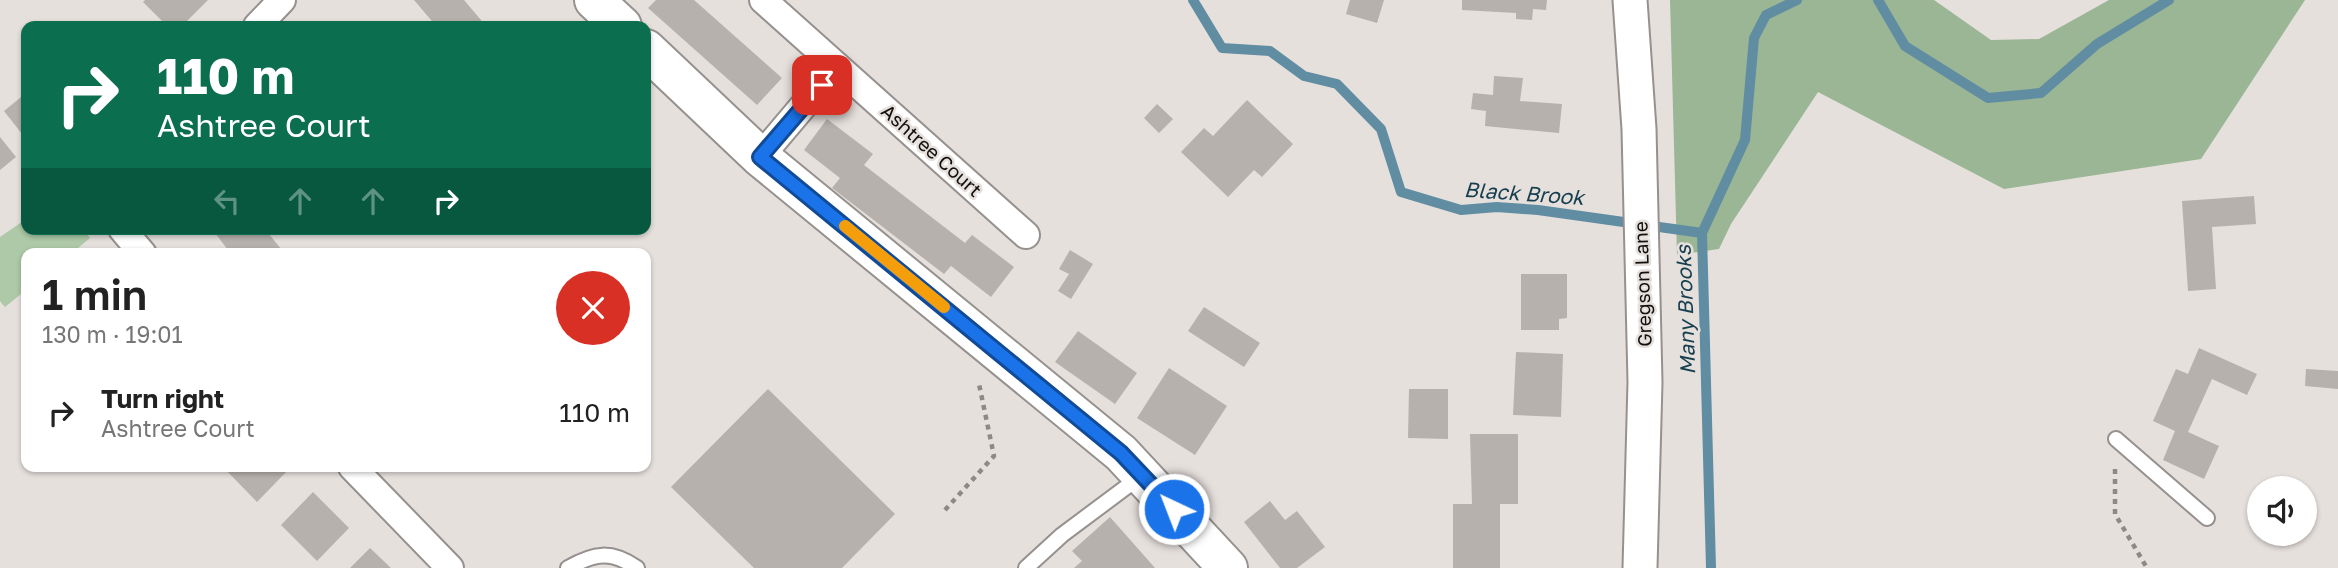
<!DOCTYPE html>
<meta charset="utf-8">
<style>
:root{--surface:#fff;--page:#f2f2f2;--text:#222;--muted:#767676}
body{margin:0;font-family:"Golos Text",sans-serif;background:var(--page);color:var(--text);height:100vh;display:flex;flex-direction:column;font-size:26px;white-space:nowrap}
*{box-sizing:border-box;margin:0}
p{font-size:23px;color:var(--muted)}
.icon{flex:none;width:38px;height:38px;fill:none;stroke:currentColor;stroke-width:2;stroke-linecap:round;stroke-linejoin:round}
.map{position:relative;flex:1;overflow:hidden}
.panel{position:absolute;left:21px;top:248px;width:630px;height:224px;display:flex;flex-direction:column;background:var(--surface);border-radius:14px;box-shadow:0 2px 5px #0004}
.panel>*{flex:none}
.top-card{position:absolute;left:21px;top:21px;width:630px;height:214px;border-radius:14px;box-shadow:0 2px 5px #0004;background:#0b6e4f;color:#fff;overflow:hidden}
.fabs{position:absolute;left:2247px;top:476px;display:grid;gap:14px}
.fabs a{display:grid;place-items:center;width:70px;height:70px;border-radius:50%;background:var(--surface);box-shadow:0 2px 5px #0004;font-size:35px}
.pin{position:absolute;display:grid;place-items:center;width:60px;height:60px;color:#fff;margin:-30px;border-radius:14px;box-shadow:0 4px 10px #0006}
.me{position:absolute;width:77px;margin:-38px;rotate:317deg;stroke-linejoin:round;filter:drop-shadow(0 0 5px #0008)}
.turn{display:flex;align-items:center;gap:24px;height:147px;padding:0 21px;font-size:32px}
.turn .icon{width:91px;height:91px;stroke-width:2.5}
.turn b{display:block;font-size:49px;line-height:60px}
.lanes{display:flex;align-items:center;height:66px;padding:0 21px;background:#0003;justify-content:center;gap:35px;direction:ltr}
.lanes .off{opacity:.35}
.round{display:grid;place-items:center;flex:none;width:74px;height:74px;border-radius:37px;background:var(--page)}
.summary{display:flex;align-items:center;justify-content:space-between;height:119px;padding:0 21px}
h1{font-size:42px;font-weight:600;line-height:52px}
ul{padding:0;list-style:none}
li{display:flex;align-items:center;gap:21px;height:91px;padding:0 21px}
li div{flex:1}
li b{display:block;font-size:26px}
li em{font-style:normal}
.map>svg:first-child{display:block}
.green{fill:#adc9a7}
.forest{fill:#9ab694}
.lines{fill:none;stroke-linecap:round;stroke-linejoin:round}
.stream{stroke:#608da1;stroke-width:10}
.building{fill:#b6b1ad}
.service-casing{stroke:#96918e;stroke-width:18}
.minor-casing{stroke:#96918e;stroke-width:30}
.tertiary-casing{stroke:#96918e;stroke-width:37}
.primary-casing{stroke:#96918e;stroke-width:42}
.path{stroke:#8d8986;stroke-width:4.5;stroke-dasharray:5 5;stroke-linecap:butt}
.service{stroke:#fff;stroke-width:14}
.minor{stroke:#fff;stroke-width:26}
.tertiary{stroke:#fff;stroke-width:33}
.primary{stroke:#fff;stroke-width:38}
.route-casing{stroke:#114b97;stroke-width:18}
.route{stroke:#1a73e8;stroke-width:12}
.slow{stroke:#f59e0b;stroke-width:12}
.labels{text-anchor:middle;dominant-baseline:central;stroke-width:5;stroke-linejoin:round;paint-order:stroke}
.street-label{font-size:19px;fill:#12100f;stroke:#e6e0dd}
.water-label{font-size:21px;font-style:italic;fill:#163e4f;stroke:#e6e0dd}
</style>
<div class="map">
<svg width="2338" height="568" viewBox="0 0 2338 568">
<rect width="100%" height="100%" fill="#e6e0dd"/>
<!-- green -->
<path class="green" d="M26,219v10h57l7,9 -19,16h-45v36l-21,17 -5,-6v-64z"/>
<!-- forest -->
<path class="forest" d="M1670,0h264l57,40 48,-1 70,-39h196l-104,159 -197,30 -186,-97 -87,132 -12,25 -42,6z"/>
<g class="lines">
<!-- stream -->
<path class="stream" d="M1193,0l29,48 48,3 34,25 33,8 44,45 20,63 60,18 36,-3 41,3 164,23
M1878,0l27,46 83,52 53,-5 56,-49 72,-44
M1711,568l-9,-335 43,-93 9,-102 12,-23 31,-15"/>
</g>
<!-- building -->
<path class="building" d="M145,0h63l-26,26h-15l-24,-24z
M414,0h50l22,26h-50z
M656,0h38l88,78 -25,27 -109,-97z
M1350,0h34l-7,23 -31,-9z
M1462,0h85l-1,10 -13,-1 -1,11 -16,-1v-6l-54,-3z
M1494,76l29,2 -3,23 42,3 -3,29 -74,-7 1,-15 -15,-2 2,-16 20,2z
M26,93v46l-22,-28z
M1247,100l46,44 -31,33 -8,-7 -26,27 -47,-45 23,-24 9,8z
M1157,104l16,15 -14,14 -15,-15z
M827,119l46,35 -9,11 101,78 7,-8 42,32 -23,30 -40,-31 -7,8 -112,-86 8,-10 -36,-28z
M0,137l16,20 -16,13z
M2254,196l2,28 -44,3 4,62 -28,2 -6,-90z
M212,229h53l20,25h-54z
M1070,250l23,14 -22,35 -13,-8 11,-17 -10,-5z
M1521,274h46v44l-8,1v11h-38z
M1204,307l56,36 -16,24 -56,-36z
M1078,331l59,42 -22,31 -60,-42z
M2199,348l58,26 -10,21 -35,-16 -24,53 31,14 -15,33 -41,-19 12,-29 -22,-10 23,-52 12,5z
M1516,352l47,2 -2,63 -48,-2z
M1169,368l58,38 -32,49 -58,-37z
M2306,369l32,2v18l-33,-3z
M768,389l127,125 -53,54h-88l-83,-81z
M1409,389h39v50l-40,-1z
M1470,434h48v70h-18v64h-47v-64h19z
M223,467h65l1,2 -32,33z
M313,492l36,36 -32,33 -36,-36z
M1270,501l15,19 12,-9 28,36 -28,21h-17l-36,-46z
M1110,517l38,43 7,8h-81l8,-7 -10,-10z
M370,548l21,20h-41z"/>
<g class="lines">
<defs>
<path id="service" d="M2116,439l91,79
M568,568c26,-15 43,-18 69,0
M1026,568l36,-33 79,-59"/>
<path id="minor" d="M763,0l263,235
M257,26l25,-26
M760,157l77,-91
M122,229l21,25
M352,467l98,101"/>
<path id="tertiary" d="M1630,0l9,129 6,253 -5,186"/>
<path id="primary" d="M594,0l28,26
M646,49l114,108 361,296 107,115"/>
</defs>
<!-- service casing -->
<use href="#service" class="service-casing"/>
<!-- minor casing -->
<use href="#minor" class="minor-casing"/>
<!-- tertiary casing -->
<use href="#tertiary" class="tertiary-casing"/>
<!-- primary casing -->
<use href="#primary" class="primary-casing"/>
<!-- path -->
<path class="path" d="M2115,469v45l32,54
M945,510l49,-54 -15,-72"/>
<!-- service -->
<use href="#service" class="service"/>
<!-- minor -->
<use href="#minor" class="minor"/>
<!-- tertiary -->
<use href="#tertiary" class="tertiary"/>
<!-- primary -->
<use href="#primary" class="primary"/>
</g>
<g class="lines">
<defs>
<path id="route" d="M822,85l-62,72 361,296 53,56"/>
</defs>
<!-- route casing -->
<use href="#route" class="route-casing"/>
<!-- route -->
<use href="#route" class="route"/>
<!-- slow -->
<path class="slow" d="M845,226l99,81"/>
</g>
<g class="labels">
<!-- street labels -->
<g class="street-label">
<text transform="translate(932 150) rotate(42)">Ashtree Court</text>
<text transform="translate(1642 284) rotate(-92)">Gregson Lane</text>
</g>
<!-- water labels -->
<g class="water-label">
<text transform="translate(1524 193) rotate(4)">Black Brook</text>
<text transform="translate(1685 310) rotate(-92)">Many Brooks</text>
</g>
</g>
</svg>
<div class="fabs">
<a><svg class="icon" aria-label="sound" viewBox="0 0 24 24"><path d="M4 9h4l5-4v14l-5-4H4zM17 9q2 3 0 6"/></svg></a>
</div>
<div class="pin" style="left:822px;top:85px;background:#d93025"><svg class="icon" aria-label="arrive" viewBox="0 0 24 24"><path d="M6 21V4h12l-3 4 3 4H6"/></svg></div>
<svg class="me" style="left:1174px;top:509px" viewBox="-20 -20 40 40"><circle r="17" fill="#1a73e8" stroke="#fff" stroke-width="3"/><path d="M0-11L8 9 0 5-8 9z" fill="#fff"/></svg>
<div class="top-card">
<div class="turn"><svg class="icon" aria-label="right" viewBox="0 0 24 24"><path d="M7 20v-9h11M14 6l5 5-5 5"/></svg><div><b>110 m</b>Ashtree Court</div></div>
<div class="lanes"><svg class="icon off" aria-label="left" viewBox="0 0 24 24"><path d="M17 20v-9H6M10 6l-5 5 5 5"/></svg><svg class="icon off" aria-label="ahead" viewBox="0 0 24 24"><path d="M12 20V5M6 11l6-6 6 6"/></svg><svg class="icon off" aria-label="ahead" viewBox="0 0 24 24"><path d="M12 20V5M6 11l6-6 6 6"/></svg><svg class="icon" aria-label="right" viewBox="0 0 24 24"><path d="M7 20v-9h11M14 6l5 5-5 5"/></svg></div>
</div>
<section class="panel">
<div class="summary"><div><h1>1 min</h1><p>130 m · 19:01</p></div><a class="round" style="background:#d93025;color:#fff"><svg class="icon" aria-label="close" viewBox="0 0 24 24"><path d="M6 6l12 12M18 6L6 18"/></svg></a></div>
<ul>
<li><svg class="icon" aria-label="right" viewBox="0 0 24 24"><path d="M7 20v-9h11M14 6l5 5-5 5"/></svg><div><b>Turn right</b><p>Ashtree Court</p></div><em>110 m</em></li>
</ul>
</section>
</div>
